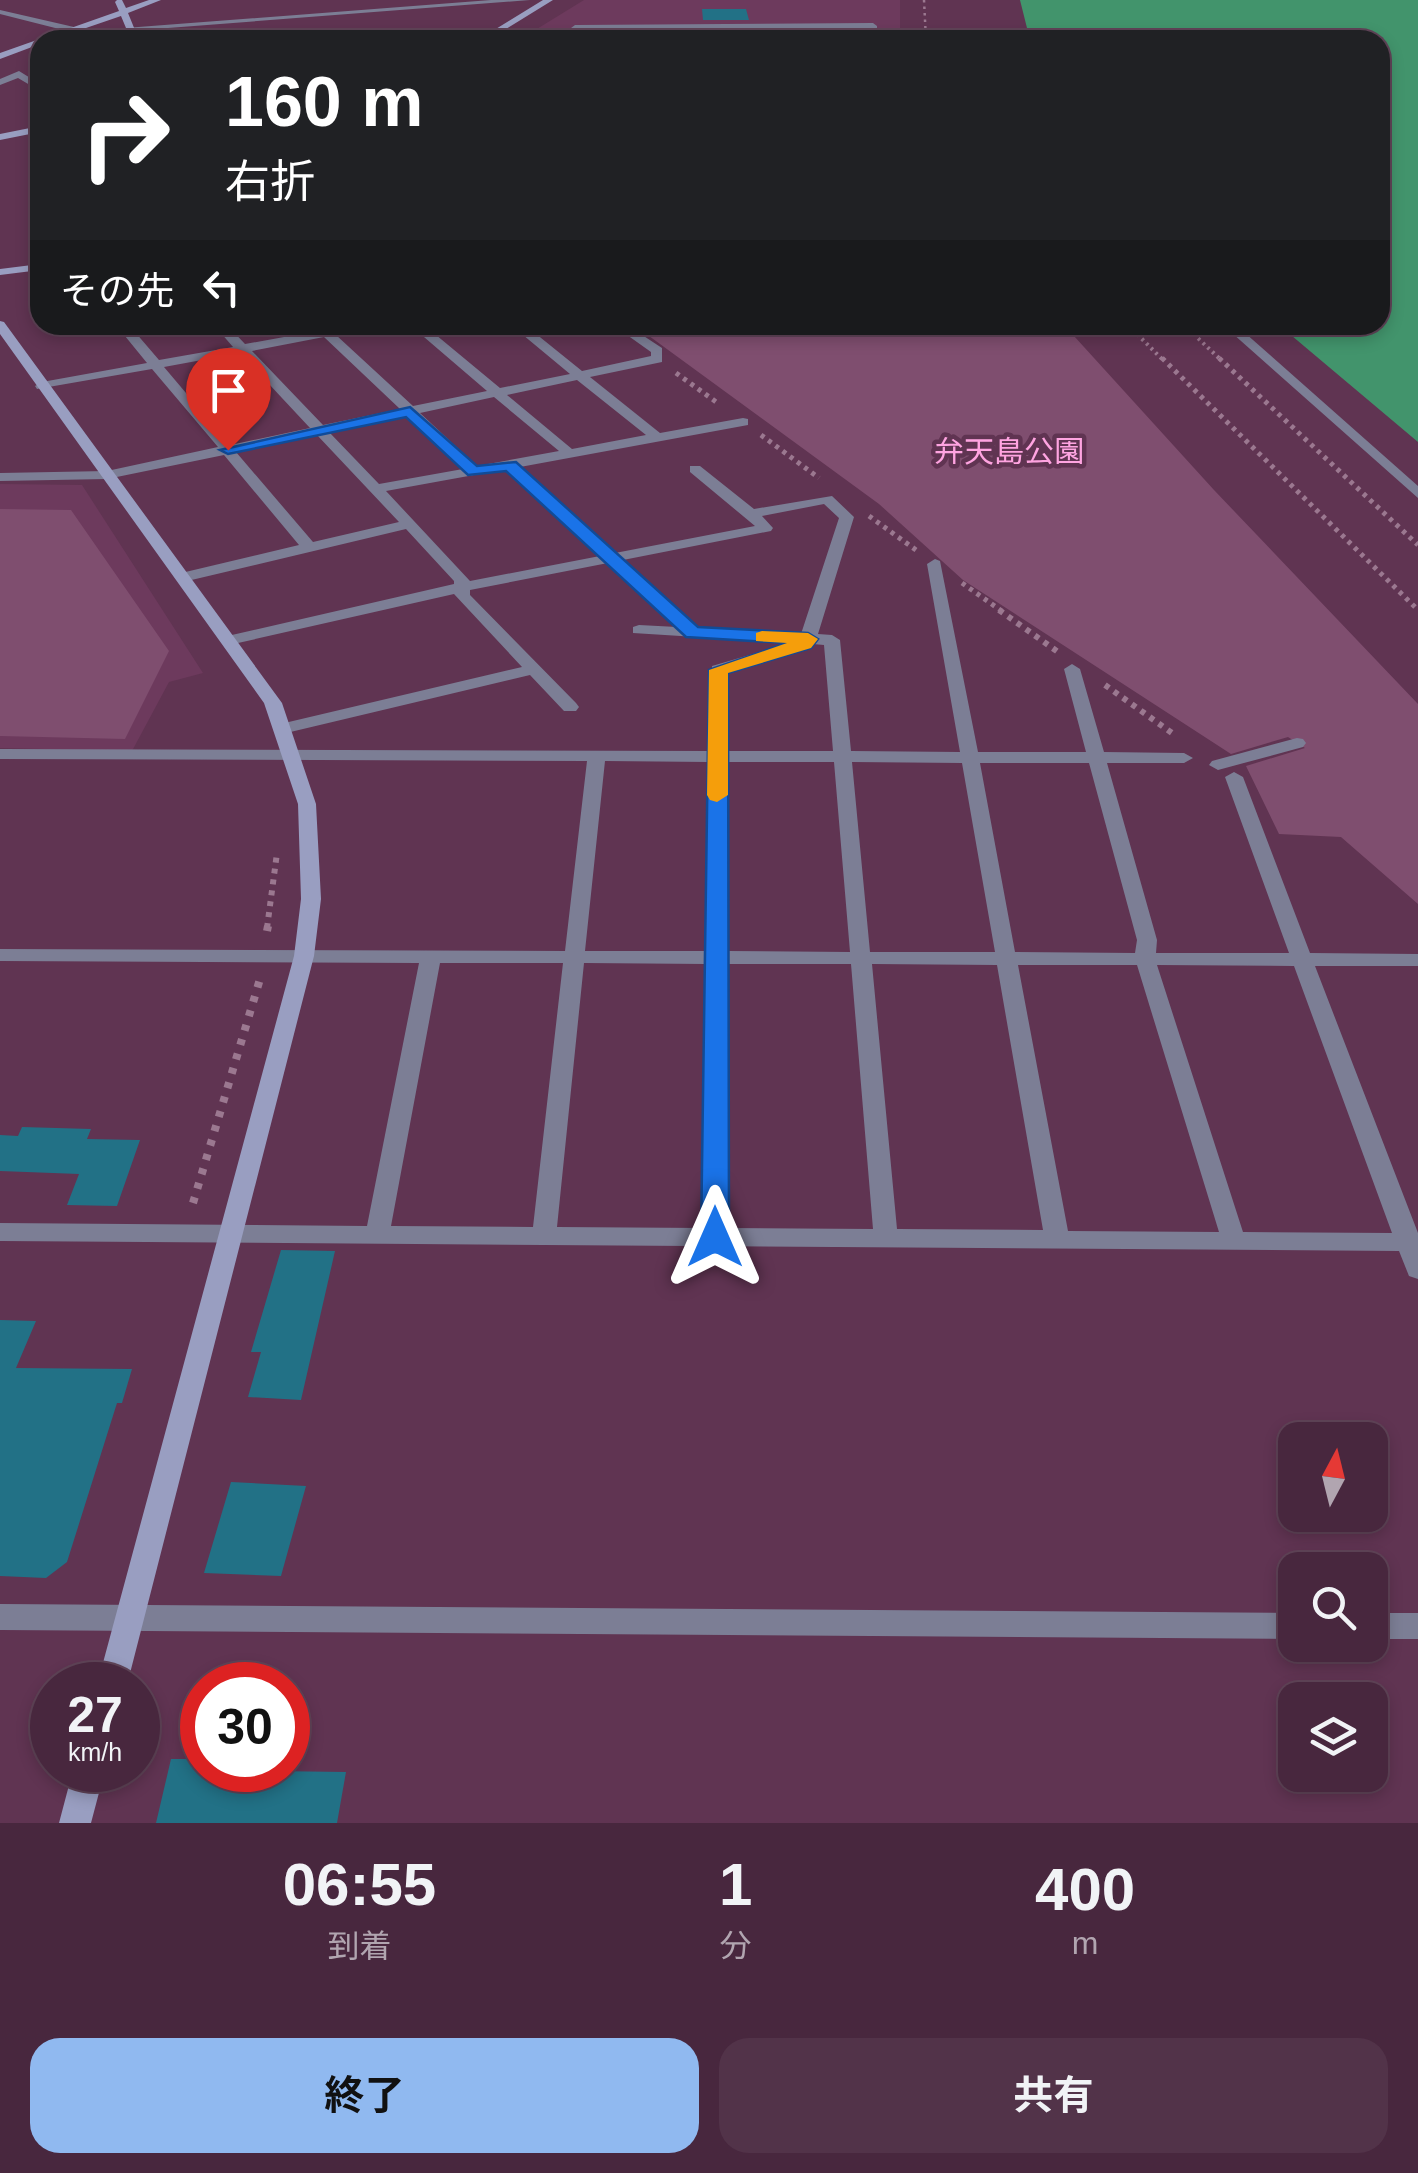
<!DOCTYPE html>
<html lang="ja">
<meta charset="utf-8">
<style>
:root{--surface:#48273e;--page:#523349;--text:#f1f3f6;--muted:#b1a5b0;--line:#604458;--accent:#90b9f0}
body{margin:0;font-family:Arial,"Noto Sans JP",sans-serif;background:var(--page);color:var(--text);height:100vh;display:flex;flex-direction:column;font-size:38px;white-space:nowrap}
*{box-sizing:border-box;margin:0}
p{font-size:32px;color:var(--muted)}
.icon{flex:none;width:55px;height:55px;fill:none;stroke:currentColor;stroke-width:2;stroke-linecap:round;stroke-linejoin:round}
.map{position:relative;height:1823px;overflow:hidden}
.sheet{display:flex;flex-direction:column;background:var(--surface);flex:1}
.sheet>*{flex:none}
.top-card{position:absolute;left:30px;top:30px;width:1360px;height:305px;border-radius:30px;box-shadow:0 5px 15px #0003,0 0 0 2px var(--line);background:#202124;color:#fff;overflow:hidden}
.needle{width:65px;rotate:7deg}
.tools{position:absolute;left:1278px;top:1422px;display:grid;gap:20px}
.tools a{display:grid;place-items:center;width:110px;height:110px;border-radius:20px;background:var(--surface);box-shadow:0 5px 15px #0003,0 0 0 2px var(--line);font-size:50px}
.speed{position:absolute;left:30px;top:1662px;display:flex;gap:20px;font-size:50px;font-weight:700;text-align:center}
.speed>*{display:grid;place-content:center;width:130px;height:130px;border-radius:50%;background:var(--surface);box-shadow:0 5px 15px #0003,0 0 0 2px var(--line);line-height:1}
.speed small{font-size:25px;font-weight:400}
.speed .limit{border:15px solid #d22;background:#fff;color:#111}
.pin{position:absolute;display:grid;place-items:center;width:85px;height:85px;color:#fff;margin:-102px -42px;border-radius:50% 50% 50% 0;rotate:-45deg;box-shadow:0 0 10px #0007}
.pin .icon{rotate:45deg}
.me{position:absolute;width:110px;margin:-55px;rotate:0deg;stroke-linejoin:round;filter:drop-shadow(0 0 8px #0008)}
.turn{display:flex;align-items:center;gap:35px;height:210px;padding:0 30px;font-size:45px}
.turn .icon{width:130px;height:130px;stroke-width:2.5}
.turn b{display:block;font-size:70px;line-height:85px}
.then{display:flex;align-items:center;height:95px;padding:0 30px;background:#0003;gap:20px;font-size:38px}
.eta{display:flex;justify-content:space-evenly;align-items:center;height:170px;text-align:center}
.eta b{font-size:60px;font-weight:700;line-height:70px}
.button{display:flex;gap:20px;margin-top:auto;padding:20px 30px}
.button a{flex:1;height:115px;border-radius:30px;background:var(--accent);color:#111;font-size:40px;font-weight:700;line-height:115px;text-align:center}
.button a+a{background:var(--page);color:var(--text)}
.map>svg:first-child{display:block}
.built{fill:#6d3a5d}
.green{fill:#7f4e6f}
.water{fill:#42946c}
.building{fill:#227186}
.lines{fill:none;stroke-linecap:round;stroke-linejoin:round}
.path-far4{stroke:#9b7890;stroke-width:2.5;stroke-dasharray:2.5 4;stroke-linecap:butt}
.path-far3{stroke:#9b7890;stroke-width:4;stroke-dasharray:2.5 4;stroke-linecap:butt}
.path-far2{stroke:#9b7890;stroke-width:5;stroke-dasharray:4 5;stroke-linecap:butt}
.path-far1{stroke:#9b7890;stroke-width:6;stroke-dasharray:5 6;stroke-linecap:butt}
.path{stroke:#9b7890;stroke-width:8;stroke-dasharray:6 9;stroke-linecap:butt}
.lane{fill:#7c7e95;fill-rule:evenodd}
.street{fill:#7c7e95;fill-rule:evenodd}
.secondary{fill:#999ec1;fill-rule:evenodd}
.route{fill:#1a73e8;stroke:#114b97;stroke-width:2.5}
.slow{fill:#f59e0b}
.labels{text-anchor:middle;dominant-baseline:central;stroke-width:9;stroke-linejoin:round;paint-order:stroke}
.far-park-label{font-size:30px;fill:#ffa4e1;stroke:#603452}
</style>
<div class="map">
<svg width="1418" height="1823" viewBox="0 0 1418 1823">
<rect width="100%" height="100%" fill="#603452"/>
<!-- built -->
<path class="built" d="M584,0h316v40h-381z
M0,484l82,1 121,188 -34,9 -37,69 -132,-3z"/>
<!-- green -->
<path class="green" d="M634,325h430l150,165 204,214v200l-77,-67 -62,-3 -33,-68 59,-18 -17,-11 -57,17 -268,-174 -84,-76z
M0,509l71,1 98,141 -44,88 -125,-3z"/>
<!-- water -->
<path class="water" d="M1020,0h398v442l-139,-117h101v-285h-350z"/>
<!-- building -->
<path class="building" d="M702,9h44l3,11h-46z
M22,1127l69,2 -4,10 53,1 -23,66 -50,-1 12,-31 -79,-3v-36l18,1z
M281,1250l54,1 -34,149 -53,-3 13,-45h-10z
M0,1320l36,1 -20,47 116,1 -10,34h-5l-50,159 -21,16 -46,-2z
M231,1482l75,4 -25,90 -77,-3z
M171,1759h31v11l144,2 -9,51h-181z"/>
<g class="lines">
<!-- path-far4 -->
<path class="path-far4" d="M924,0l2,40"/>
<!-- path-far3 -->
<path class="path-far3" d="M1128,325l36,36
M1184,325l38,36"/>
<!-- path-far2 -->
<path class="path-far2" d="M1162,358l256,252
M1219,358l199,187
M676,373l43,31
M761,435l58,43
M869,516l47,34
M962,583l41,29"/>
<!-- path-far1 -->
<path class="path-far1" d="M999,610l59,42
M1105,685l67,48
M267,928l10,-75"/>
<!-- path -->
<path class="path" d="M267,931l1,-5
M193,1203l67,-224"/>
<!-- lane -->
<path class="lane" d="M873,23l4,3v14h-8v-11l-290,2 -1,9h-8l1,-12 4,-3z
M1223,325h13l182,161v12z
M1297,738l6,1 3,4 -3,4 -85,23 -9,-5 3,-4z"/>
<!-- street -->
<path class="street" d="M491,0h39l-401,31 -4,-3z
M0,10l74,17 1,2 -4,3 -71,-18z
M19,71l21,13v7l-22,-13 -18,7v-6z
M116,325h13l30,35 74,-13 -19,-22h13l18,19 72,-13 1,-5 4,-1 7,4 47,-4 -40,10 77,71 74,-15 -77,-66h14l76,63 70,-14 -59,-49h14l57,46 69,-15v-4l-38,-27h14l35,23v14l-72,15 70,56 83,-15 5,1v6l-228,42 95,86 140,-27 -65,-54v-6h10l54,43 78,-13 22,21 -36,117 14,1 8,5 11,111 109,1 -33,-188 8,-5 5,2 38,191h108l-22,-83 8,-5 8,5 24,83 80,1 9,5 -9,5h-77l50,177 -1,13h133l-64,-176 9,-5 9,5 67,176 108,1v12h-103l103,267v46l-9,-3 -10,-25 -1399,-10v-18l367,3 52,-263 -419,-2v-12l565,2 22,-190 -587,-2v-10l709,2 3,-85 78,-23 -157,-10v-6l6,-2 38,2 -69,-64 -138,27v5l106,108 3,4 -3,4h-12l-34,-36 -248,59 -6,-1 -3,-4 3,-4 246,-58 -68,-73 -225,51 -6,-2v-6l231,-53v-3l-48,-52 -223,53 -6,-2v-6l122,-29 -75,-90 -117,24 -107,2v-8l107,-2 111,-24 -66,-78 -115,20 -2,-3 7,-4 105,-19zM324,337l76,72 -77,16 -71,-74zM240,353l70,75 -80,17 -66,-78zM577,380l69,55 -74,14 -65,-54zM494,397l65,54 -82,15 -57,-53zM407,416l56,53 -84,15 -50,-52zM317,435l82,87 -86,20 -77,-90zM507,469l93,87 -130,25 -84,-90zM824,504l15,14 -38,116 -104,-6 -74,-68 148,-29 2,-3 -11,-12zM813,644l11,1 9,106h-106l-1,-78zM605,761l103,1 -2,189h-121zM727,762h107l16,190 -123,-1zM852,762l110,1 33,189h-125zM980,763h109l48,177 -2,13 -120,-1zM440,963h123l-30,264 -142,-1zM584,963l122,1 -3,264 -146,-1zM727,964h124l22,265 -146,-1zM872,964l125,1 46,265 -146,-1zM1018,965h119l82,267 -151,-1zM1157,965l137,1 98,267 -149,-1z
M0,1604l1295,9v26l-1295,-9z
M1370,1613h48v26h-48z"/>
<!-- secondary -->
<path class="secondary" d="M117,0h5l4,8 23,-8h12l-33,13 11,27h-8l-10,-24 -70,24h-11v4l-40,15v-6l119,-42 -4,-9z
M543,0h10l-65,40h-10z
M40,126v6l-40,8v-6z
M40,264v6l-40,5v-6z
M0,321l4,1 278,381 34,101 5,95 -7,57 -187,729h-30l197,-729 7,-57 -3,-95 -34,-101 -264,-369z
M73,1770h32l-14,53h-32z"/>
</g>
<!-- route -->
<path class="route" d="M410,407l67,59 39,-4 182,165 110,6 10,6 -7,9 -83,25 1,564 -5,7h-19l-4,-7 8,-567 78,-27 -101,-6 -180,-166 -38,4 -62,-58 -178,37 -8,-4z"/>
<!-- slow -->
<path class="slow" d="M762,631l46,2 10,6 -7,9 -83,25v122l-11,7 -7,-2 -3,-5 2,-125 78,-27 -31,-2v-8z"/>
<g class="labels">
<!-- far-park labels -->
<g class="far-park-label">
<text x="1009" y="451">弁天島公園</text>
</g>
</g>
</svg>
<div class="tools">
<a><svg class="needle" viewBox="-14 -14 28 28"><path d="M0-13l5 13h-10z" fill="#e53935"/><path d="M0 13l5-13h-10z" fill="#b1a5b0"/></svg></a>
<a><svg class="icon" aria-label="search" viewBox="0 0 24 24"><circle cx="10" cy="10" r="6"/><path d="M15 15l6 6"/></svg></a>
<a><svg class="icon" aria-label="layers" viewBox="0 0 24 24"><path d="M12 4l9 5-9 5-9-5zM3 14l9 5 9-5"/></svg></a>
</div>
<div class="speed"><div>27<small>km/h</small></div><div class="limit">30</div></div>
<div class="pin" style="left:228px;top:450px;background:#d93025"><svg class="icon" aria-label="arrive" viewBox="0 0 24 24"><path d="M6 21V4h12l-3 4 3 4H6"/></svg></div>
<svg class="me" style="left:715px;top:1237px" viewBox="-20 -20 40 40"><path d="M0-17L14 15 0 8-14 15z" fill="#1a73e8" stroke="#fff" stroke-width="4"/></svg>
<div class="top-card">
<div class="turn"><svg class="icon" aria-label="right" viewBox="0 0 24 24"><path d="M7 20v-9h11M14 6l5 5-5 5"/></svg><div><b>160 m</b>右折</div></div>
<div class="then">その先<svg class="icon" aria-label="left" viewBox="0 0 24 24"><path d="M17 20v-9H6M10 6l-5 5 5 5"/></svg></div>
</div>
</div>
<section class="sheet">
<div class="eta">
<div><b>06:55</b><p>到着</p></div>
<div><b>1</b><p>分</p></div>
<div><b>400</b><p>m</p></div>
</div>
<div class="button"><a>終了</a><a>共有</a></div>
</section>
